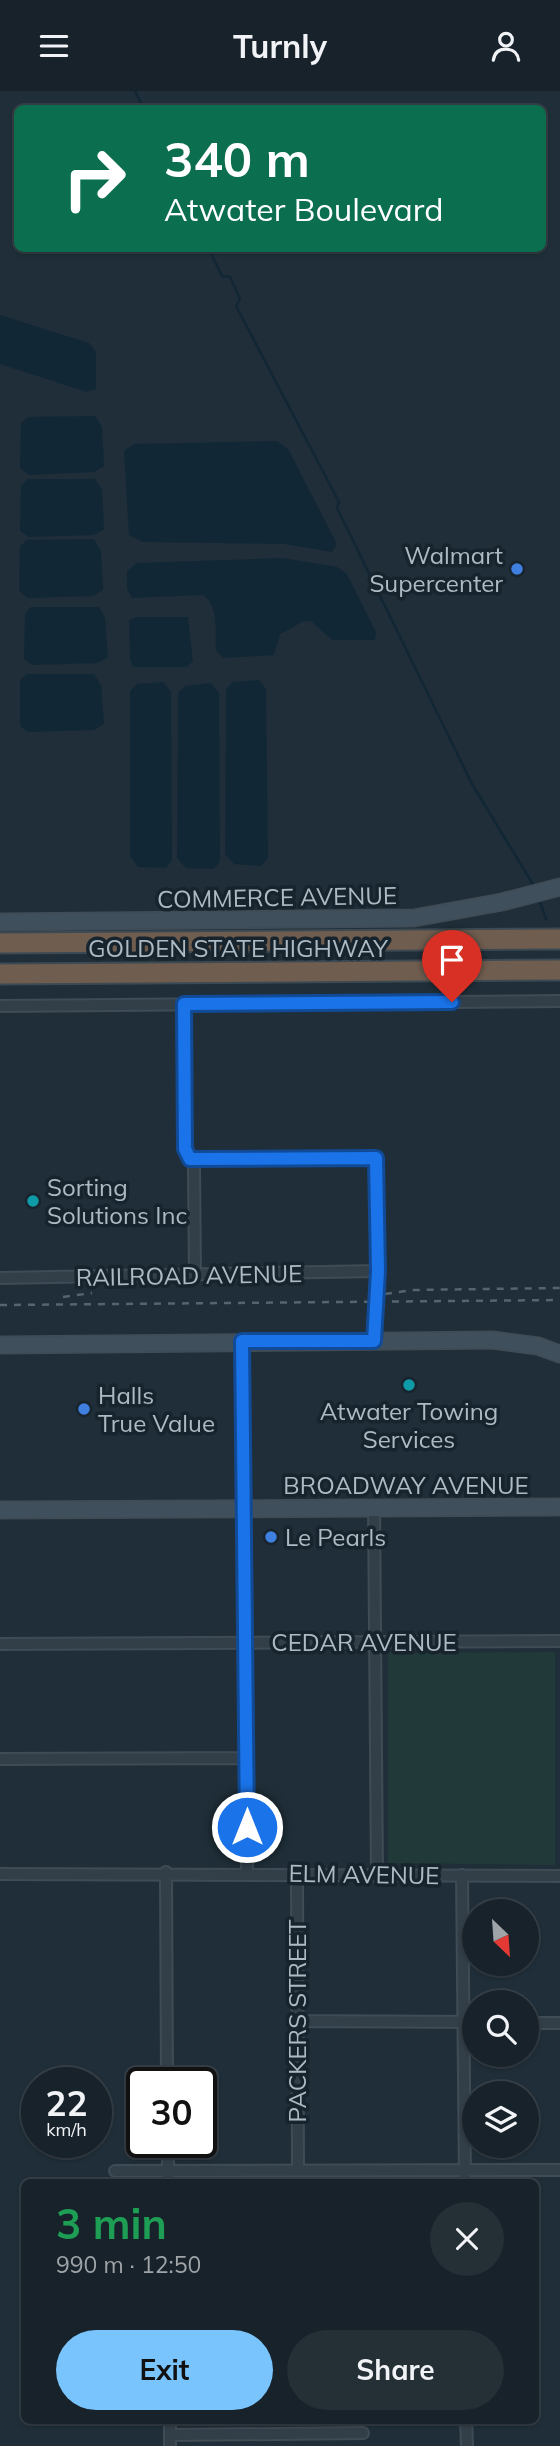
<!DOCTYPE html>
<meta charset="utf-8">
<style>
:root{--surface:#17222a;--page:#242f36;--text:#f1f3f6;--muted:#9ea4a8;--line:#363f47;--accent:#7ac4fd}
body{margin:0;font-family:Mulish,sans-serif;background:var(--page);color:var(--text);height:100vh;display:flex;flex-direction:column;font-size:26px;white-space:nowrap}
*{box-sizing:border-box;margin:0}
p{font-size:23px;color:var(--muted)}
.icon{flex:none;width:38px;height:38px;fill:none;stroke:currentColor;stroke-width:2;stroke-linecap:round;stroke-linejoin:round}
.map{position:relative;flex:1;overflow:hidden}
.sheet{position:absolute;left:21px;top:2088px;width:518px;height:245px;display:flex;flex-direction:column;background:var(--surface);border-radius:10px;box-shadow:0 2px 5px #0004,0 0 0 2px var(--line)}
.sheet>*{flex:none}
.guide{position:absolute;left:14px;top:14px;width:532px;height:147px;border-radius:10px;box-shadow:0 2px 5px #0004,0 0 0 2px var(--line);background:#0b6e4f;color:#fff;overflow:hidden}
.needle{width:46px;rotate:155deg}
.buttons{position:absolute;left:462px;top:1808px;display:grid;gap:14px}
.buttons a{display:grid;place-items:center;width:77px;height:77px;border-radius:50%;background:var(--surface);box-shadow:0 2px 5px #0004,0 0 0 2px var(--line);font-size:35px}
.speed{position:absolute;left:21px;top:1976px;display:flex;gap:14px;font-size:35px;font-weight:700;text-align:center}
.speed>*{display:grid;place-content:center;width:91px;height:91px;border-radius:50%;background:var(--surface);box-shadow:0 2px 5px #0004,0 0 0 2px var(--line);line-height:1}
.speed small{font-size:18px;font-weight:400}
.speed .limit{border:4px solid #111;border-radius:10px;background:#fff;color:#111}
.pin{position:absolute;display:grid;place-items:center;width:60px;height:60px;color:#fff;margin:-72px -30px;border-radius:50% 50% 50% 0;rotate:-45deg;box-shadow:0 0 7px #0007}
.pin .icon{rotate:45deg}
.me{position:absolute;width:77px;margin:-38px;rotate:0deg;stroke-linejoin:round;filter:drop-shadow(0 0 5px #0008)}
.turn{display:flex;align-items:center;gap:24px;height:147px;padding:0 35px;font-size:32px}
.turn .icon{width:91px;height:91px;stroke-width:2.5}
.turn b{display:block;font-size:49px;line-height:60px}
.round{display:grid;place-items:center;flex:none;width:74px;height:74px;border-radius:37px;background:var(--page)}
.headline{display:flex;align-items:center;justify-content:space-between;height:119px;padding:0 35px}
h1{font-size:42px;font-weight:700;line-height:52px;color:#1e9e55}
.cta{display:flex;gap:14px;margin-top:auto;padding:14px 35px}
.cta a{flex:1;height:80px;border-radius:42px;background:var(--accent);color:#111;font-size:28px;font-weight:700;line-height:80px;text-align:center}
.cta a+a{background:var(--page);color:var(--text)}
header{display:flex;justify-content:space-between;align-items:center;height:91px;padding:0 35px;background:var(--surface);font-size:32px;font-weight:700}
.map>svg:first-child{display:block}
.green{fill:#213938}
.water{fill:#122736}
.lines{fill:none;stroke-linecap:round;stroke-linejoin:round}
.stream{stroke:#122736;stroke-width:2.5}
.street-casing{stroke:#3f4b55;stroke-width:14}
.secondary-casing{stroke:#3f4b55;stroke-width:19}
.highway-casing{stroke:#3d4a53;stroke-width:23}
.street{stroke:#323f49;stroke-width:10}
.secondary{stroke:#404f5c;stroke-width:16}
.highway{stroke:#6f5d4f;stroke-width:19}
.rail{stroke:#546470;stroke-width:2.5;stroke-dasharray:7 7;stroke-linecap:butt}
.route-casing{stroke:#114b97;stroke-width:18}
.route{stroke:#1a73e8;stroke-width:12}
.shop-dot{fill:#3f7fe0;stroke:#18242d;stroke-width:2.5}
.culture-dot{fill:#0f9aa8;stroke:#18242d;stroke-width:2.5}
.labels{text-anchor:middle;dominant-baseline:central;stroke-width:7;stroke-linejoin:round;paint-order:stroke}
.poi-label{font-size:24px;fill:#acbac5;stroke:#18242d;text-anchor:start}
.street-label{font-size:24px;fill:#acbac5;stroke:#18242d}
</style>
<header><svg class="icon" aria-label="menu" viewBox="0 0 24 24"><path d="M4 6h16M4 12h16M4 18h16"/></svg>Turnly<svg class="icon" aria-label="person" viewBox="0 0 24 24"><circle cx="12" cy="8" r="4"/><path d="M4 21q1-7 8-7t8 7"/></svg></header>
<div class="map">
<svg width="560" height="2355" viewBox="0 0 560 2355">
<rect width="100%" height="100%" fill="#1f2e38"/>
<!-- green -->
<path class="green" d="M555,1561v213l-167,-2v-210z"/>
<!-- water -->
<path class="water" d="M0,224l89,28 7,9v37l-9,3 -87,-28z
M95,325l7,11 2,39 -10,6 -65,3 -9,-7 1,-45 7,-6z
M277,350l11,8 49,95 -5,8 -48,-8 -141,-2 -14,-7 -5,-84 10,-7z
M28,388h67l7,11 2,39 -10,6 -65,2 -9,-6 1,-45z
M94,448l7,12 2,39 -10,6 -65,2 -9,-7 1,-45 7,-6z
M283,467l54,9 10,7 29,58 -1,8h-43l-21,-19 -9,1 -22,12 -6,21 -51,3 -7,-7c-1,-17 3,-45 -13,-56l-71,3 -5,-9v-18l10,-8z
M31,516h68l6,11 3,39 -10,6 -66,2 -8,-6 1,-45z
M136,526h52l5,44 -6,6h-54l-3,-8 -1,-39z
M27,583h67l7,11 3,39 -10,6 -66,2 -8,-6v-46z
M259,589l7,9 2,169 -7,8 -27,-2 -9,-10 1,-165 7,-7z
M163,591l8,9 1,169 -6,8 -28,-1 -8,-11v-165l7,-7z
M211,592l8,10 1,168 -6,8 -28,-1 -9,-10 1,-165 7,-7z"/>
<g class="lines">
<!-- stream -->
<path class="stream" d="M135,0l9,18
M209,158l13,27 8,1 10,22 -4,7 103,196 -2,6 135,276 62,102
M539,808l7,20"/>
<defs>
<path id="street" d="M184,913l1,145 9,17 1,111
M0,915l560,-5
M190,1068l186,-1 2,113 -4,70
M0,1187l378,-7
M242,1250l5,531
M374,1417l3,366
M0,1553l560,-3
M0,1668l247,-1
M166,1781l1,211
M297,1782l1,296
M0,1783l560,2
M462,1784l3,307
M297,1930l177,1
M527,1932h33
M168,2051v40
M115,2080l445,-1
M170,2329v26
M466,2329l1,26
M170,2344l193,-2"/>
<path id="secondary" d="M0,831l414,-4 88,-16 58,-15
M0,1254l492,-5 46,6 22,8
M0,1419l560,-3"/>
<path id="highway" d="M0,852l560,-4
M0,883l560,-4"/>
</defs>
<!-- street casing -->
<use href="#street" class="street-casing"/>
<!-- secondary casing -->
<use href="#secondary" class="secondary-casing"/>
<!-- highway casing -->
<use href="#highway" class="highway-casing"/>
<!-- street -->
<use href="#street" class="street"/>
<!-- secondary -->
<use href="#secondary" class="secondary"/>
<!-- highway -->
<use href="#highway" class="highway"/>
<!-- rail -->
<path class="rail" d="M385,1203l27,-4 148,-2
M63,1206l29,-4
M0,1214l560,-5"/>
</g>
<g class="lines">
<defs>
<path id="route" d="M247,1736l-5,-486h132l4,-70 -2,-113 -186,1 -5,-10 -1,-145 268,-2"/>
</defs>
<!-- route casing -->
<use href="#route" class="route-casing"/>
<!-- route -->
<use href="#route" class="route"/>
</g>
<!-- markers -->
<g class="shop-dot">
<circle cx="517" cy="478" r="7"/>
<circle cx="84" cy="1318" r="7"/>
<circle cx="271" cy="1446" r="7"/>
</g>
<g class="culture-dot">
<circle cx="33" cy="1110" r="7"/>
<circle cx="409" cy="1294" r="7"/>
</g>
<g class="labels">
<!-- poi labels -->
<g class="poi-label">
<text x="503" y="464" text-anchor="end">Walmart<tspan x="503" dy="28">Supercenter</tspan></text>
<text x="47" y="1096">Sorting<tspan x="47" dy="28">Solutions Inc</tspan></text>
<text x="98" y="1304">Halls<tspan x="98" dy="28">True Value</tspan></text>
<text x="409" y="1320" text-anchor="middle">Atwater Towing<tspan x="409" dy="28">Services</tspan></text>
<text x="285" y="1446">Le Pearls</text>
</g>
<!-- street labels -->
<g class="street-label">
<text transform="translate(277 806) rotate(-1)">COMMERCE AVENUE</text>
<text x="238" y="857">GOLDEN STATE HIGHWAY</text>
<text transform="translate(189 1184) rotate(-1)">RAILROAD AVENUE</text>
<text x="406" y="1394">BROADWAY AVENUE</text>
<text x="364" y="1551">CEDAR AVENUE</text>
<text transform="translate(364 1783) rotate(1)">ELM AVENUE</text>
<text transform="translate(297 1930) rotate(-90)">PACKERS STREET</text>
</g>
</g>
</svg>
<div class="buttons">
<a><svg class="needle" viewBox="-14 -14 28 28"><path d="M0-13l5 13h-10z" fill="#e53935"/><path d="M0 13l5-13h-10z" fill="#9ea4a8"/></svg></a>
<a><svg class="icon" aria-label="search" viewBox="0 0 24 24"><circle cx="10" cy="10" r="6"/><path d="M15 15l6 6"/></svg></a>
<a><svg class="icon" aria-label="layers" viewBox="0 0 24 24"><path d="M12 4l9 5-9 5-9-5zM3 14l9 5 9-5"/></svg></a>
</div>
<div class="speed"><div>22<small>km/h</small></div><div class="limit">30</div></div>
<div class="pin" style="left:452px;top:911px;background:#d93025"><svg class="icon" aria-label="arrive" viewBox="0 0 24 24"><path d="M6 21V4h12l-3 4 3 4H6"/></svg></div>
<svg class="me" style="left:247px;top:1736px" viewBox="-20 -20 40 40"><circle r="17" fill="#1a73e8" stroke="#fff" stroke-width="3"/><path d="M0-11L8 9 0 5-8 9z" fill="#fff"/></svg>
<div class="guide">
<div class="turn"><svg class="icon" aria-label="right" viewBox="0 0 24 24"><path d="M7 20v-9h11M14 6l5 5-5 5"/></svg><div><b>340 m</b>Atwater Boulevard</div></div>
</div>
<section class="sheet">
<div class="headline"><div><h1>3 min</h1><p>990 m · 12:50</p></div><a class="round"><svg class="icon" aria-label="close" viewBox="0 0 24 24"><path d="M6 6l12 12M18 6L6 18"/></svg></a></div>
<div class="cta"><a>Exit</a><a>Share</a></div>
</section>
</div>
